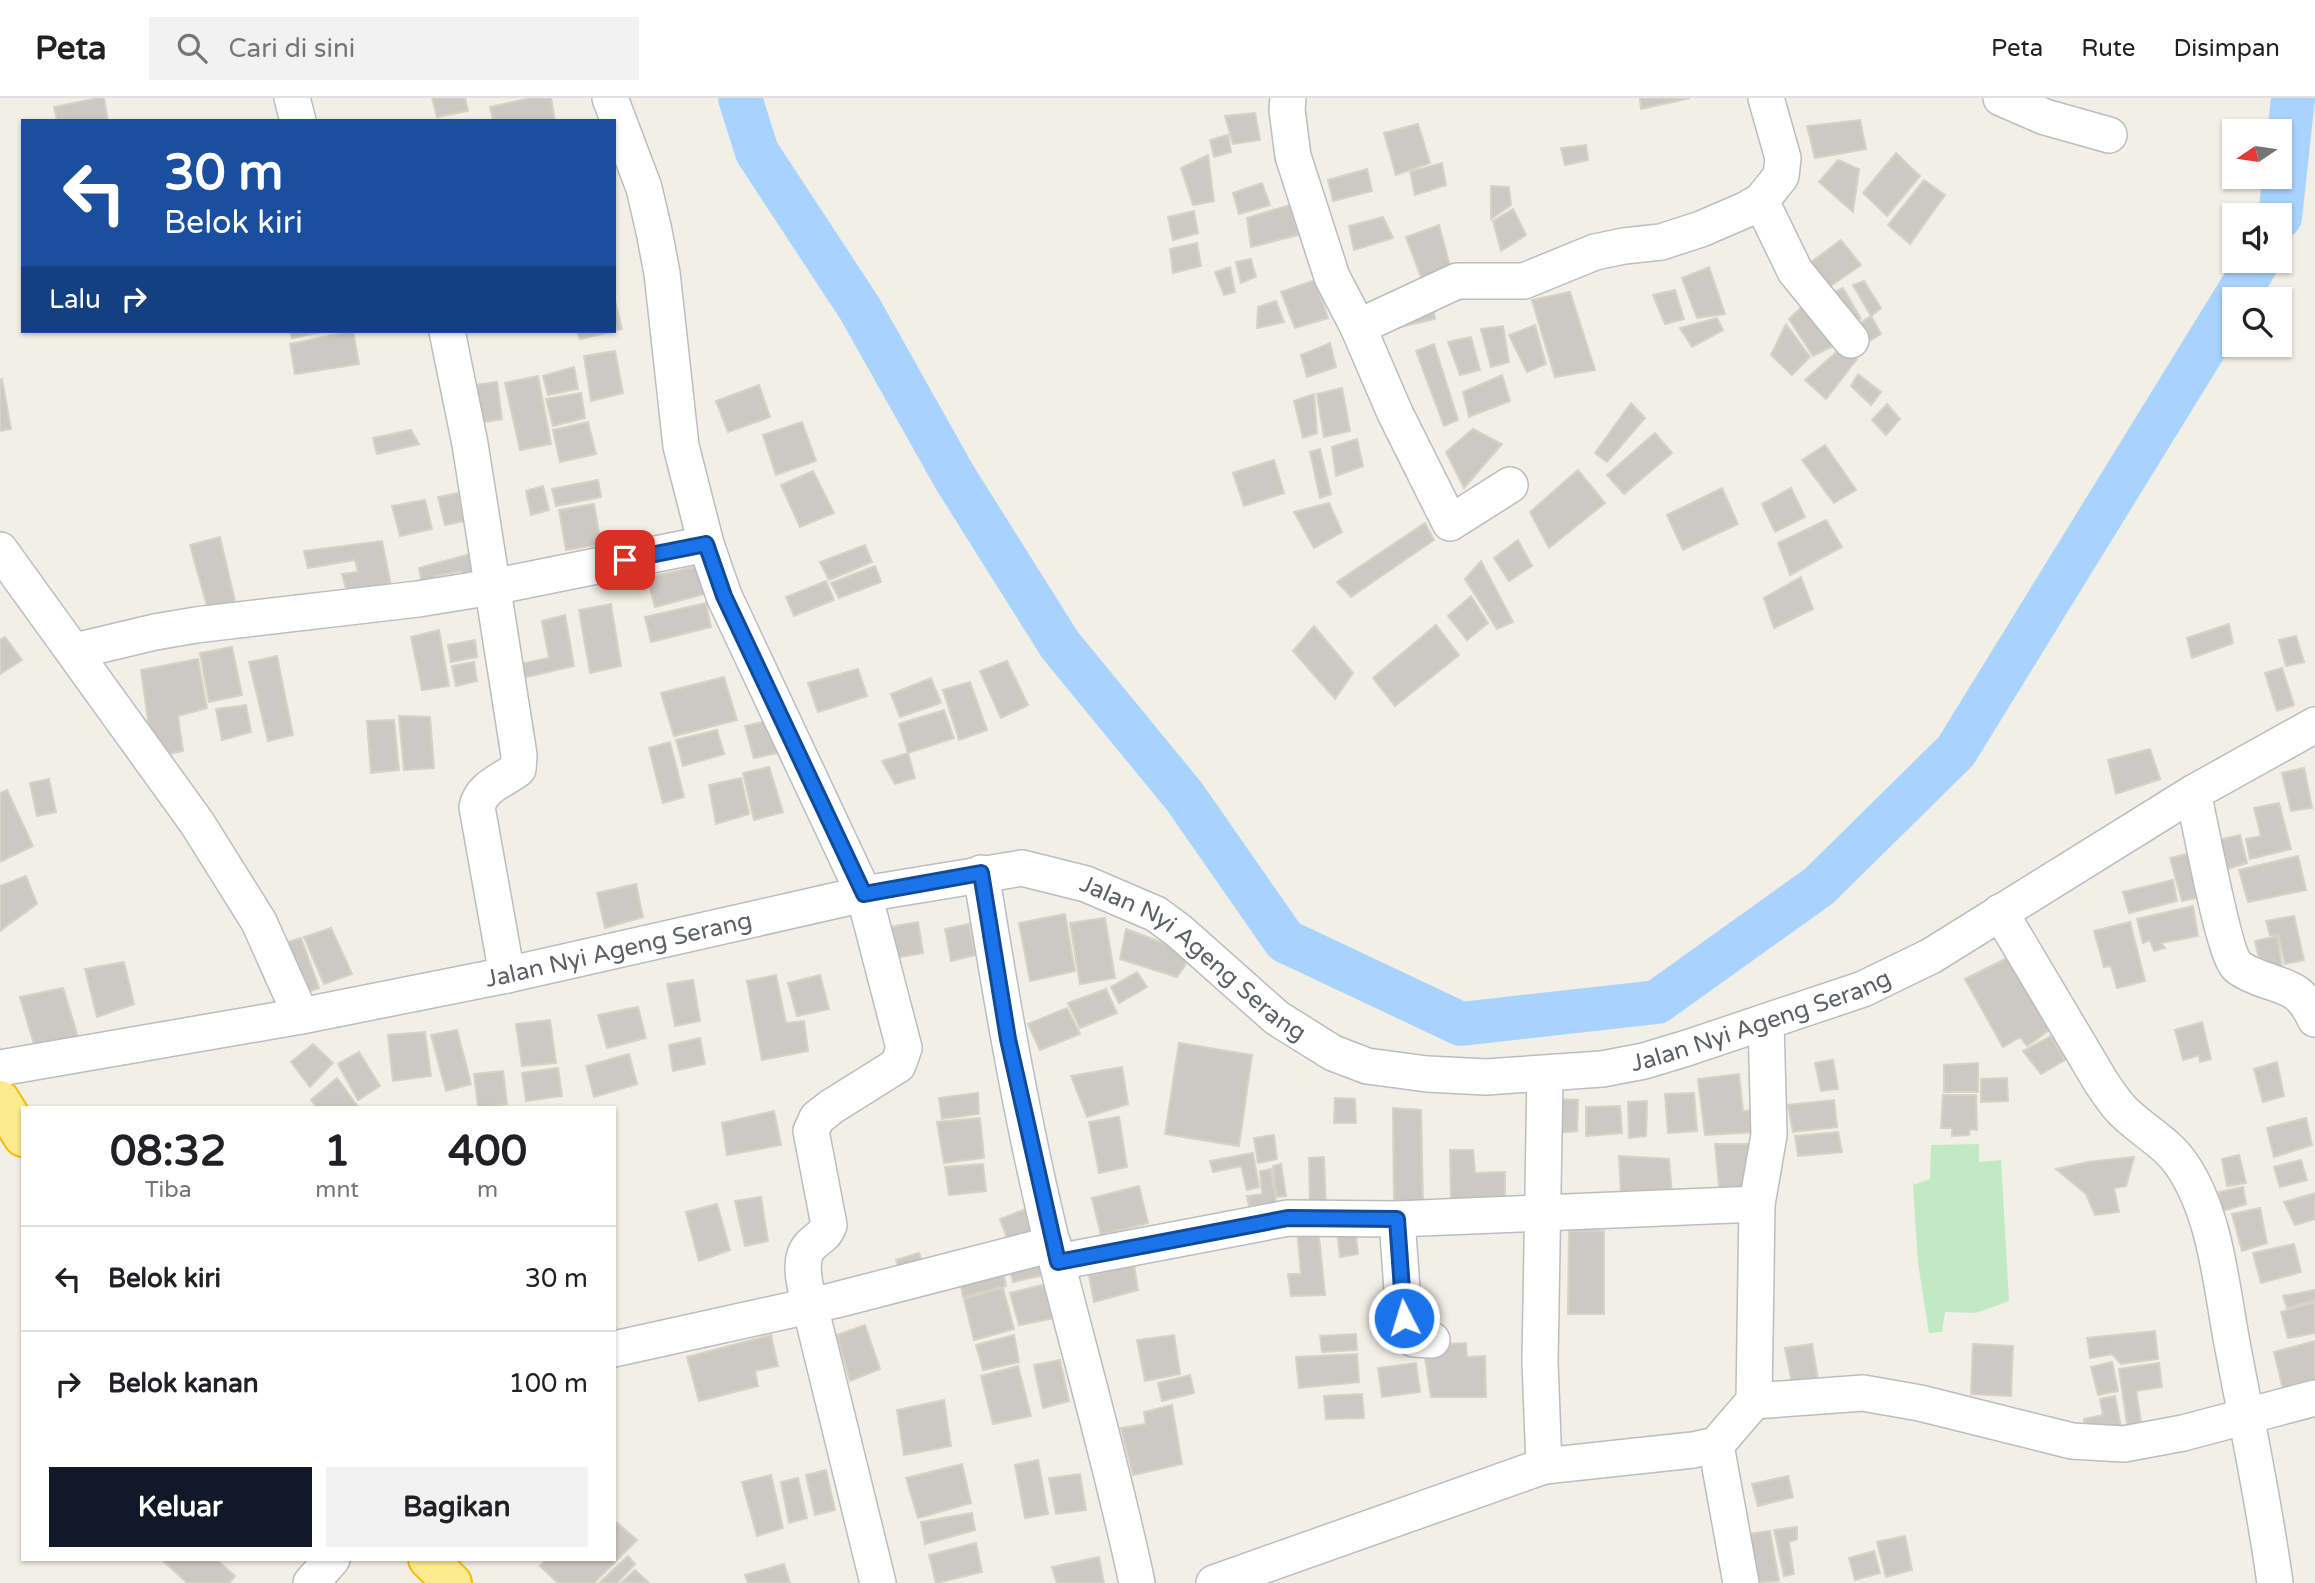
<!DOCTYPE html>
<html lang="id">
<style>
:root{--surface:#fff;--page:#f2f2f2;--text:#202124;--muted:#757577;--line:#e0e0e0;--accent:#111827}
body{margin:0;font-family:"Varela Round",sans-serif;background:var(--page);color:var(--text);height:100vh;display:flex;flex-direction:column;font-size:26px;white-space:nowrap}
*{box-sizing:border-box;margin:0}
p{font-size:23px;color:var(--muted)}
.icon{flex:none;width:38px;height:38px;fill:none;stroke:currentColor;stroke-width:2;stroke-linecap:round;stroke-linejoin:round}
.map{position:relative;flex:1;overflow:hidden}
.details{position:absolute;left:21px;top:1008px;width:595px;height:455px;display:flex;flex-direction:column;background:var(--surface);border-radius:0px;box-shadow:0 2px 5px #0004}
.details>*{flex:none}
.hud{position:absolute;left:21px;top:21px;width:595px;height:214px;border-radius:0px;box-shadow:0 2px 5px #0004;background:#1a4fa0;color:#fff;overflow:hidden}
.needle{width:46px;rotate:257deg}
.fabs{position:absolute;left:2222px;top:21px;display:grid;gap:14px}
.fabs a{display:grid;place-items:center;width:70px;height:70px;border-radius:0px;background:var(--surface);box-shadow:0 2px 5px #0004;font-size:35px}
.pin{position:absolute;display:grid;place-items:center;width:60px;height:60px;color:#fff;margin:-30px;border-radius:14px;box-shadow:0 4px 10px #0006}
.me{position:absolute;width:77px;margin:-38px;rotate:355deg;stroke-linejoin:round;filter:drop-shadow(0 0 5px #0008)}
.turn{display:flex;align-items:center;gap:24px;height:147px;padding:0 28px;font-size:32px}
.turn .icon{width:91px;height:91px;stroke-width:2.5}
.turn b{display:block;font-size:49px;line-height:60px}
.then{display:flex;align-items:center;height:66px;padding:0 28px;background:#0003;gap:14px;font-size:26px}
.eta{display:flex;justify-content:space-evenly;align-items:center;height:119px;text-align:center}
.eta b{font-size:42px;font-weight:800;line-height:49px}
.button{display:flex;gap:14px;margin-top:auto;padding:14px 28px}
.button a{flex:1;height:80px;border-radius:0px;background:var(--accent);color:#fff;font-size:28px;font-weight:800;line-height:80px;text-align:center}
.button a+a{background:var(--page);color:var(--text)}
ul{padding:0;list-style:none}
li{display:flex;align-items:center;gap:21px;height:105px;padding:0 28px;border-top:2px solid var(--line)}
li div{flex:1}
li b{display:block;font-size:26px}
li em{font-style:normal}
header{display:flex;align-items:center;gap:42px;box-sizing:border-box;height:98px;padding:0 35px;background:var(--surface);border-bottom:2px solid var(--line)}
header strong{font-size:33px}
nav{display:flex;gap:38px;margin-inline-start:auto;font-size:24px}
.search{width:490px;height:63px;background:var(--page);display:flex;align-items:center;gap:18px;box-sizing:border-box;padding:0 24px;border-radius:0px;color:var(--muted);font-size:26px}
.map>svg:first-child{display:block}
.green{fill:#c1eac4}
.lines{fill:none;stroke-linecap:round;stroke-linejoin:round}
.river{stroke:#a8d3ff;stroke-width:44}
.building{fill:#ccc9c3;stroke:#d6d2c4;stroke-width:2}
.minor-casing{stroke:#babdc2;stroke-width:38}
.highway-casing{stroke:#f7bb00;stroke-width:42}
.minor{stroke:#fff;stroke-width:35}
.highway{stroke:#ffeb8f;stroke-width:38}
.route-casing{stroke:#114b97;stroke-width:18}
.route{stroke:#1a73e8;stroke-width:12}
.labels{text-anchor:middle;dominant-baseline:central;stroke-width:6;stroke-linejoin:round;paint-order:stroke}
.street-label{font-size:24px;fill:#5d6167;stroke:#fff}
</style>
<header>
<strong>Peta</strong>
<div class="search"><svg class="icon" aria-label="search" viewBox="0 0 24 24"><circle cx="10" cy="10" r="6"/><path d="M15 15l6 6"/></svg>Cari di sini</div>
<nav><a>Peta</a><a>Rute</a><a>Disimpan</a></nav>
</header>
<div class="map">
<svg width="2315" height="1485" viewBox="0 0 2315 1485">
<rect width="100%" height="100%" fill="#f1efe6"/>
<!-- green -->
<path class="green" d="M1979,1046v18l22,-2 8,141 -33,12 -31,-1 -3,20 -13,1 -11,-70 -5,-78 17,-6 1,-34z"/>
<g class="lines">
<!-- river -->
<path class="river" d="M740,0l17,54 103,157 95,169 105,167 124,151 101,145 176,83 196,-22 162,-116 137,-135 302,-490
M2280,119l13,-119"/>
</g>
<!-- building -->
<path class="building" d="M98,0h6l4,23h-51l-3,-14z
M432,0h33l3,13 -31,6z
M531,0h20l4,23h-62l-3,-14z
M1640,0h50l-49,11z
M1255,15l5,27 -27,4 -8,-28z
M1860,22l6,29 -51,9 -8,-32z
M1418,26l12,39 -34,12 -12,-42z
M1228,37l3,17 -17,5 -4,-17z
M1586,47l2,15 -23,5 -4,-17z
M1896,55l24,23 -33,40 -24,-23z
M1208,57l6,46 -21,4 -12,-37z
M1838,62l21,9 -6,43 -34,-30z
M1442,65l4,22 -31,10 -5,-23z
M1367,71l5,22 -39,10 -5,-21z
M1924,82l21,15 -35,49 -22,-19z
M1262,85l8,22 -31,9 -6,-21z
M1491,88l18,1 2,18 -20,14z
M1293,106l5,31 -47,12 -4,-29z
M1513,111l13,26 -25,16 -8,-30z
M1194,113l4,22 -25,7 -5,-23z
M1383,119l10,21 -39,12 -5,-24z
M1439,127l14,52 -29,8 -18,-48z
M1841,142l20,25 -38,26 -17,-25z
M1197,145l4,23 -28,7 -3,-24z
M1251,161l5,18 -15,6 -5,-21z
M1230,169l5,25 -11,3 -9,-23z
M1709,169l16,47 -28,4 -15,-40z
M1315,182l13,38 -33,10 -14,-36z
M1864,183l17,27 -10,8 -18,-31z
M1843,190l18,31 -12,7 -22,-31z
M1675,192l9,29 -19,5 -12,-29z
M1570,194l25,78 -40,7 -23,-77z
M614,199l8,32 -8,2z
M1812,199l27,46 -26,13 -24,-37z
M1276,203l8,21 -27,6 1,-21z
M1433,207l2,14 -35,8z
M1871,218l10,18 -16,10 -14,-15z
M1717,220l6,12 -31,17 -12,-19z
M1786,226l24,33 -18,18 -21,-20z
M1535,227l11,39 -19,8 -18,-37z
M1503,228l6,36 -18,5 -10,-38z
M290,233h36l-34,7z
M353,233l6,33 -64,10 -5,-30z
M577,233h37l-34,8z
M1471,239l9,33 -20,5 -12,-33z
M1330,245l6,24 -29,10 -6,-22z
M1434,246l24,76 -14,6 -28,-75z
M1843,248l14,13 -31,40 -21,-19z
M615,253l8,42 -32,8 -7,-45z
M574,269l4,22 -30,6 -5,-19z
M1858,276l23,18 -10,13 -20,-19z
M1502,277l8,26 -41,16 -6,-25z
M538,278l13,68 -31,6 -15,-67z
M2,281l9,50 -11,2v-51z
M497,284l5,37 -33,6 -8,-38z
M759,287l11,32 -42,15 -12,-31z
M1342,290l8,43 -26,6 -7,-43z
M581,295l4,25 -32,8 -7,-27z
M1314,296l3,39 -14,5 -9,-37z
M1631,305l14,15 -38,44 -12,-9z
M1887,306l13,15 -14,16 -14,-15z
M588,324l8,32 -36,8 -7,-32z
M802,324l14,39 -40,14 -13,-40z
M1473,331l29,15 -38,44 -18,-36z
M411,332l8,14 -42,10 -4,-16z
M1655,335l17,20 -48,41 -17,-19z
M1357,341l6,27 -27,10 -4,-29z
M1825,347l31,45 -22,13 -32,-43z
M1320,351l11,45 -11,4 -10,-46z
M1274,362l10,33 -40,13 -11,-33z
M1578,372l27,33 -56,45 -19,-36z
M813,373l21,42 -34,14 -19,-42z
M598,382l3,17 -45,9 -4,-17z
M543,388l6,24 -18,5 -5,-24z
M1722,390l16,36 -55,26 -16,-35z
M1791,390l14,29 -30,15 -13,-28z
M459,395l5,28 -19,4 -7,-28z
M425,402l7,29 -32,7 -8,-30z
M1329,405l13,29 -28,16 -20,-36z
M594,406l7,40 -35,6 -7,-40z
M1826,422l16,27 -52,28 -12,-32z
M1425,425l9,17 -83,57 -14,-15z
M220,439l15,64 -27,9 -18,-65z
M1518,442l14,26 -23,15 -15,-23z
M382,443l11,54 -43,8 -8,-29 16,-2 -3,-12 -47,8 -4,-17z
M865,447l7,17 -43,18 -9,-18z
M474,455l6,29 -15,3 -3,-14 -27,5 2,17 -13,3 -5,-28z
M1481,463l32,61 -16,7 -32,-50z
M707,466l5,28 -57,15 -8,-29z
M875,468l6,16 -42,16 -8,-15z
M1801,479l12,32 -39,19 -10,-30z
M826,483l8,19 -40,16 -8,-19z
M1471,498l17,27 -21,17 -19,-24z
M706,505l5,24 -60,15 -6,-25z
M611,506l10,62 -31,7 -11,-63z
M565,517l9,51 -65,15 -3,-14 43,-9 -7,-37z
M2229,526l4,19 -41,15 -5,-20z
M1436,527l23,30 -64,51 -22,-28z
M1314,528l39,47 -18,26 -42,-48z
M439,532l10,56 -27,4 -11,-53z
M2296,538l8,26 -18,4 -7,-26z
M5,539l17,23 -22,14v-34z
M475,542l2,17 -26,5 -3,-17z
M232,549l10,48 -33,7 -9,-49z
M277,558l16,79 -25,6 -19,-79z
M198,561l9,49 -29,8 5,35 -30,6 -12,-87z
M1007,563l21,44 -27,13 -21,-47z
M474,564l3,19 -21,5 -4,-20z
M2282,570l12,37 -17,6 -12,-38z
M858,571l9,27 -49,16 -10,-29z
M724,579l13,43 -63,16 -13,-43z
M931,580l10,25 -41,14 -9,-23z
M970,584l17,48 -28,10 -16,-50z
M246,607l5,27 -29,8 -6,-31z
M944,612l10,28 -46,15 -9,-29z
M399,618l31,1 4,51 -30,2z
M774,621l8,33 -28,6 -9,-32z
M394,622l5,50 -28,3 -4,-52z
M717,632l7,24 -41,12 -7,-26z
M670,644l14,55 -21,6 -14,-55z
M2150,651l10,30 -44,15 -8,-34z
M908,655l7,25 -20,6 -13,-23z
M769,669l14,45 -29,8 -11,-47z
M2304,670l8,40 -21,3 -9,-38z
M741,680l8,36 -33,10 -7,-39z
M49,681l7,33 -19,4 -7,-33z
M7,692l26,56 -33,16v-69z
M2279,705l12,46 -41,10 -4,-20 15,-3 -7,-28z
M2240,737l7,28 -30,9 -7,-30z
M2191,755l9,44 -18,4 -12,-43z
M2298,758l8,34 -58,12 -9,-32z
M26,778l11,28 -37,27v-45z
M2173,782l4,21 -48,12 -6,-21z
M636,786l7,33 -38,11 -8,-35z
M2193,808l5,30 -37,7 4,5 -11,3 -4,-11 -7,3 -6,-24z
M1065,816l10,57 -45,10 -11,-58z
M2294,818l10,44 -19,4 -7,-30 -8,1 -4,-14z
M1105,820l10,60 -35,6 -10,-61z
M918,824l5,31 -39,7 -5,-31z
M2130,824l15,59 -28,7 -6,-22 -7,1 -10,-36z
M969,826l6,31 -24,6 -6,-32z
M331,830l21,46 -28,10 -20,-47z
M1126,831l56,21 4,14 -9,13 -57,-18z
M2277,838l6,36 -20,4 -8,-35z
M301,840l18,50 -21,8 -21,-51z
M2007,860l44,71 -24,17 -7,-9 -17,10 -38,-68z
M124,864l10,42 -37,13 -12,-48z
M1137,874l10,15 -28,16 -8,-16z
M776,877l10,48 18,-2 4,30 -46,9 -15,-79z
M820,877l9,34 -32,7 -9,-33z
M693,882l7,41 -25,5 -8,-42z
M63,890l16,52 -43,11 -16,-54z
M1106,891l11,24 -37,15 -12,-25z
M638,909l8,31 -39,10 -9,-33z
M1067,910l13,26 -40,16 -12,-26z
M550,922l6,43 -34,3 -6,-42z
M2202,924l9,37 -11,3 -1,-7 -16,5 -8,-30z
M457,932l14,54 -25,7 -15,-56z
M425,934l6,44 -38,5 -5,-46z
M2051,938l14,24 -24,14 -18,-23z
M700,940l5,26 -32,7 -4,-26z
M1179,945l73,12 -13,91 -74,-12z
M313,946l20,19 -23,24 -19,-25z
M359,954l21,34 -22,14 -20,-36z
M629,956l8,30 -43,13 -8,-31z
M1833,962l5,29 -17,2 -6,-28z
M2277,964l7,34 -21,6 -9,-33z
M1978,965v29h-34v-27z
M1122,969l6,37 -41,13 -16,-41z
M558,970l4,28 -36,5 -4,-28z
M503,973l4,33 -29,3 -4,-33z
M1739,976l4,37 14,-1 2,22 -54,3 -7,-56z
M337,980l22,30h-42l-6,-8z
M2007,980l1,23 -27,1v-23z
M978,995l1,21 -37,5 -3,-21z
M1694,995l3,38 -29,2 -3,-39z
M1943,997h33l1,35 -7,-1 -1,6 -17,1v-8h-11z
M1335,1000l20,1 1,24h-22z
M1558,1001l20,1 -1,31 -20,2z
M1834,1002l3,27 -44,5 -5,-27z
M1647,1003l-1,35 -17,2 -1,-36z
M1620,1008l2,27 -36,3v-29z
M1393,1010l28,2 2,96 -29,-1z
M774,1013l7,34 -54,10 -5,-32z
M1119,1019l8,50 -28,6 -10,-51z
M980,1020l4,40 -40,5 -7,-41z
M2306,1020l6,27 -38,12 -7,-29z
M1838,1034l4,20 -44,4 -3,-20z
M1274,1037l3,24 -19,4 -4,-25z
M1715,1046h37l-3,50 -29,3z
M1450,1052h23l2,23 30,-1v30l-54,-2z
M1253,1055l6,34 -12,3 -6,-24 -28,6 -3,-11z
M2239,1057l7,28 -19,3 -5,-27z
M1619,1058l50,3 3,36 -51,1z
M1324,1059l2,52h-16l-1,-51z
M2134,1059l-8,29 -12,2 5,24 -24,3 -9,-21 -30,-25 32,-7z
M2301,1062l6,20 -27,7 -6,-20z
M983,1066l3,27 -37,4 -4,-28z
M1281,1066l5,32 -10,1 -3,-31z
M1271,1071l5,34 -27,3 -2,-10 15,-2 -2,-23z
M1139,1088l9,37 -47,12 -9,-37z
M2243,1089l3,17 -24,7 -3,-19z
M2315,1095v26l-20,6 -11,-23z
M761,1099l7,44 -23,5 -10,-45z
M717,1106l13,46 -31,11 -13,-49z
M1029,1110l12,32 -29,11 -12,-32z
M2260,1110l7,35 -25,8 -10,-37z
M1318,1129l7,68 -34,1 -3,-22h13l-4,-45z
M1355,1131l3,25 -18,3 -3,-26z
M1569,1133h35v83h-36z
M2294,1146l7,28 -40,11 -8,-30z
M919,1155l5,15 -23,7 -5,-15z
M1041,1157l7,19 -35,8 -5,-18z
M1134,1166l4,26 -44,12 -5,-26z
M1002,1168l4,20 -43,11 -4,-21z
M1046,1186l9,34 -36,7 -9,-32z
M1003,1190l11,41 -40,11 -10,-41z
M2315,1192v10l-28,8 -4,-12z
M2315,1204v31l-27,5 -7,-26z
M865,1227l15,44 -30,12 -13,-46z
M2155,1233l3,28 -37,5 -9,-10 -22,4 -3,-20z
M1356,1236l1,16 -35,2 -2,-16z
M771,1237l7,31 -23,5 3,15 -59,15 -12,-44z
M1014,1237l5,27 -36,8 -7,-25z
M1174,1237l6,39 -35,7 -8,-41z
M2315,1243v52l-29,8 -12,-49z
M1466,1245l1,14 18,-1 1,41h-55l-8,-52z
M1812,1246l8,48 -25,5 -10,-49z
M1973,1246l40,2 -2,50 -40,-2z
M1357,1256l2,28 -60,6 -3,-31z
M1060,1262l9,41 -26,7 -9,-43z
M2112,1264l6,29 -20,4 -7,-28z
M1416,1265l4,29 -38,5 -4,-29z
M2159,1265l3,24 -26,4 6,37 -14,2 -9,-61z
M1018,1268l13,50 -38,8 -12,-48z
M1190,1277l4,18 -32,8 -4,-18z
M1362,1296l2,24 -38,1 -2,-23z
M2115,1298l6,31 -34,6 -3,-14 19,-4 -3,-16z
M944,1302l7,46 -47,9 -7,-45z
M1172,1307l10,59 -49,11 -12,-47 25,-4 -2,-12z
M1038,1362l10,54 -23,4 -10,-53z
M962,1366l9,39 -53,15 -12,-40z
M826,1372l9,40 -20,5 -9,-40z
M1080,1376l6,36 -30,4 -7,-36z
M771,1377l12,53 -26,8 -15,-54z
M1788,1378l5,21 -35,9 -6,-22z
M798,1380l9,40 -18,5 -8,-41z
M972,1415l3,17 -50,14 -4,-22z
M614,1422l23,20 -43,43h-36l-18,-17 6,-7h68z
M1797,1429v12l-8,3 5,32 -10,2 -10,-46z
M1770,1433l9,50 -33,2 -10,-47z
M1905,1438l7,34 -26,7 -9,-35z
M976,1445l6,29 -46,11 -7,-28z
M1874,1453l6,22 -25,7 -6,-22z
M628,1458l7,8 -18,19h-18z
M1099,1459l5,26h-47l-5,-16z
M161,1461h55l19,17 -6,7h-42z
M784,1466l6,19h-42l-3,-8z
M635,1472l14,13h-28z"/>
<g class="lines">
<defs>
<g id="minor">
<path d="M292,0l6,23"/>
<path d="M610,0l34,90 10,43 8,42 19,173 25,98 18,52 140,298 40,154 -6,17 -67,42 -14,11 -6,13 18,94c-4,12 -11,12 -18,20 -15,15 -5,44 -1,61l68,277"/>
<path d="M1288,0l-1,12 6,46 39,121 26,50 37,86 55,110 60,-38"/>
<path d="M2001,0l44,19 64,18"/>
<path d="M1761,103l34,70 56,69"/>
<path d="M1358,229l99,-46h67l71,-29 29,-6 37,-4 40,-13 44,-19 16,-9 20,-25 2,-18 -17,-60"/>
<path d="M447,233l23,113 49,311 -1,14c-16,12 -37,18 -41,38l30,168"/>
<path d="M0,452l197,273 62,99 42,94"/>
<path d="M75,553l80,-19 41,-7 222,-26 74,-12 214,-43"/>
<path d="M2193,695c7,28 30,159 44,173 5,5 13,8 20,11 30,12 43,9 58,42"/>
<path d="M981,775c20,124 41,248 71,370 28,113 61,226 85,340"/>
<path d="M2000,814l101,170c6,9 12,18 19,26 19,21 46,33 62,57 34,50 39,120 50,178 15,80 32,159 43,240"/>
<path id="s1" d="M0,970l301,-52 206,-41 357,-81 158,-26 64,16 70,30 23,17 98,87 56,35 34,13 60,8 59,3 116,-8 42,-8 43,-13 176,-59 68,-33 262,-163 122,-68"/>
<path d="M1545,977l-5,287 4,104 149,-16 23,-5 38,-44 3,-197"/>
<path d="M1397,1121l7,99 10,21 18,1"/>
<path d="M1058,1164l230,-44 109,1 360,-15 12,-69 -3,-113"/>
<path d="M614,1251l222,-49 217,-56"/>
<path d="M1754,1303l109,-8 57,10 152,38 52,3 59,-11 132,-35"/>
<path d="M1716,1347l25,138"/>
<path d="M311,1485l21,-24"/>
<path d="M1214,1485l330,-117"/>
</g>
<path id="highway" d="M0,1002l23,37
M428,1461l24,24"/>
</defs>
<!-- minor casing -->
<use href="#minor" class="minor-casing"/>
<!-- highway casing -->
<use href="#highway" class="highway-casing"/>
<!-- minor -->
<use href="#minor" class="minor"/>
<!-- highway -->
<use href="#highway" class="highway"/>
</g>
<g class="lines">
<defs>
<path id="route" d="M625,462l81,-16 18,52 140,298 117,-21 27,166 50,223 230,-44 109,1 7,99"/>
</defs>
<!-- route casing -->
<use href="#route" class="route-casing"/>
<!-- route -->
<use href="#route" class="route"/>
</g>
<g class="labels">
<!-- street labels -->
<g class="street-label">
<text stroke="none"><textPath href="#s1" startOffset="630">Jalan Nyi Ageng Serang</textPath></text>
<text stroke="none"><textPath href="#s1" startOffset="1239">Jalan Nyi Ageng Serang</textPath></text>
<text stroke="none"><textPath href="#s1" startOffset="1848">Jalan Nyi Ageng Serang</textPath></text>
</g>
</g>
</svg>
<div class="fabs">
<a><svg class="needle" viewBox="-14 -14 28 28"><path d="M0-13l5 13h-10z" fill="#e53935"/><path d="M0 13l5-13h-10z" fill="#757577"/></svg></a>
<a><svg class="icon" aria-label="sound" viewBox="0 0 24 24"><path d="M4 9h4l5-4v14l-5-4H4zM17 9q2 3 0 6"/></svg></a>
<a><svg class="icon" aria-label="search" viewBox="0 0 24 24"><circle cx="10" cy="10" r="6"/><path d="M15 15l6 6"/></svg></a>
</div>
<div class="pin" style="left:625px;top:462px;background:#d93025"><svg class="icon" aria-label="arrive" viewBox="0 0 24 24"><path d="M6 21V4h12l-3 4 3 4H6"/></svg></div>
<svg class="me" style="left:1404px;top:1220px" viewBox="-20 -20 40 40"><circle r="17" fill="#1a73e8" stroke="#fff" stroke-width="3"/><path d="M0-11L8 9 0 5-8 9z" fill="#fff"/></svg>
<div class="hud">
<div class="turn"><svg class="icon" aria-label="left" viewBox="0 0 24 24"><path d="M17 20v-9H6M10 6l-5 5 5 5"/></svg><div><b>30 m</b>Belok kiri</div></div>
<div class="then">Lalu<svg class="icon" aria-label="right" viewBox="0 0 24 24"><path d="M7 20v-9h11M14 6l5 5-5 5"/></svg></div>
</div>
<section class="details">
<div class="eta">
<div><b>08:32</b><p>Tiba</p></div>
<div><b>1</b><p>mnt</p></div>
<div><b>400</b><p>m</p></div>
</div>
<ul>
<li><svg class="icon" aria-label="left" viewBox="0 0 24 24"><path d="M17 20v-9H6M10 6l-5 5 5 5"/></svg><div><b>Belok kiri</b></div><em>30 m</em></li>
<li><svg class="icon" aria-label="right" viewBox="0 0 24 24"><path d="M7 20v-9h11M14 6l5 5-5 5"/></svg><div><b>Belok kanan</b></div><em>100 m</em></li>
</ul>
<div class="button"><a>Keluar</a><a>Bagikan</a></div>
</section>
</div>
